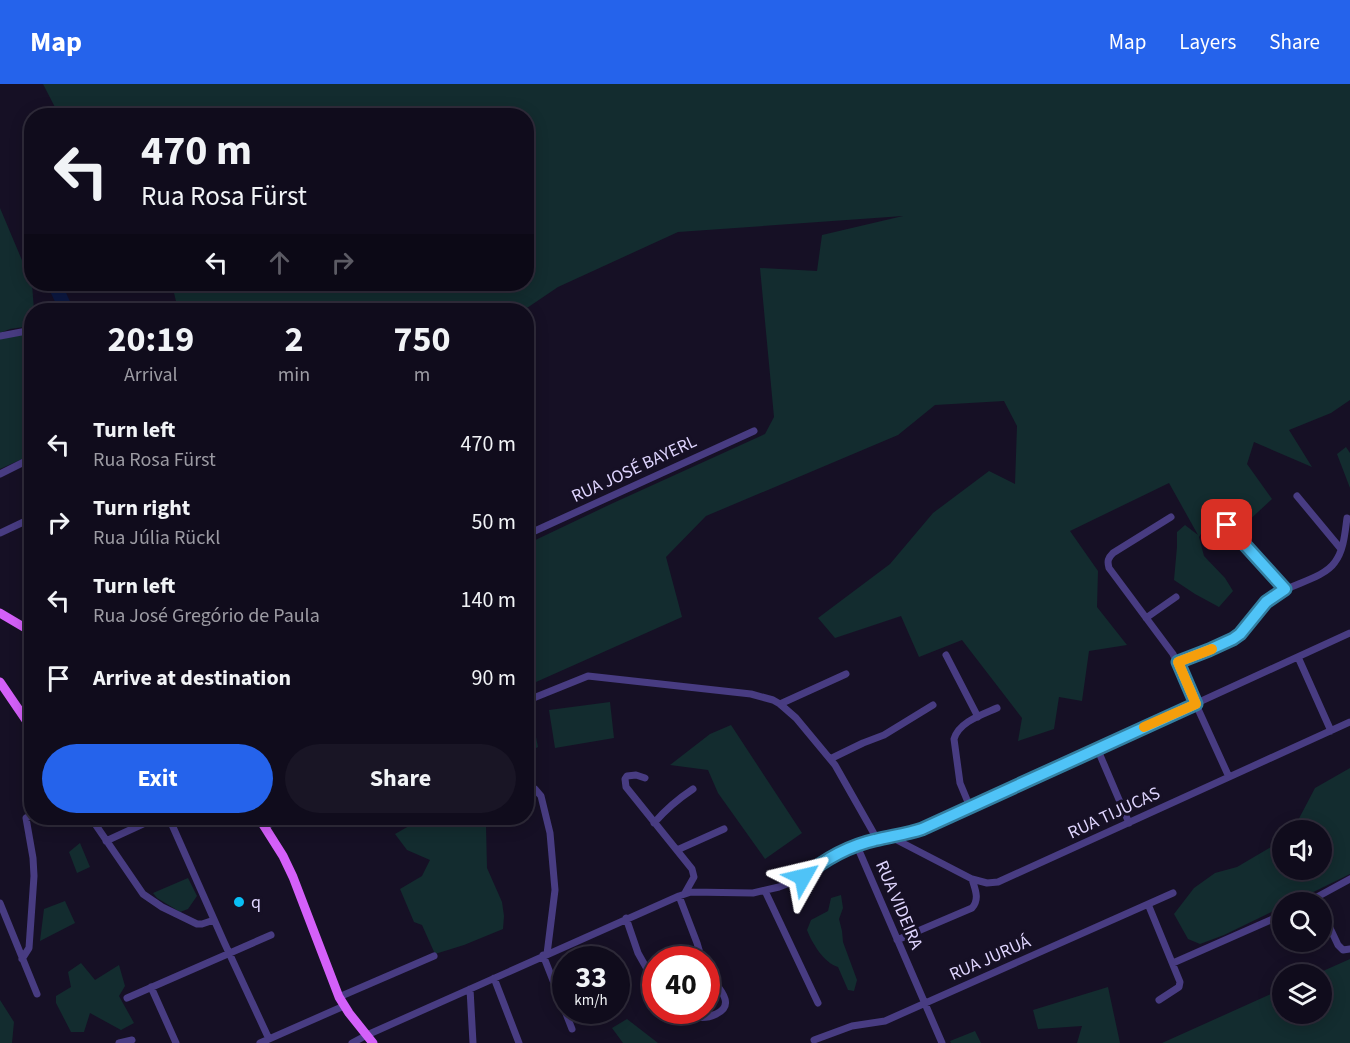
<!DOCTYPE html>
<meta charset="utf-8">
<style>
:root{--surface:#100c1c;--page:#191525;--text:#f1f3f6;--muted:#9c9ba3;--line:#302c3b;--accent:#2563eb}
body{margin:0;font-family:"Source Sans 3",sans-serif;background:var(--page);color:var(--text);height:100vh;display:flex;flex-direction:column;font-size:22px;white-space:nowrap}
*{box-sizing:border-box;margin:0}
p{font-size:20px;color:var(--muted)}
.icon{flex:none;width:33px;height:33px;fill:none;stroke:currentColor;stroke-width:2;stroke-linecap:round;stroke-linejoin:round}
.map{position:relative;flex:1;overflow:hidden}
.details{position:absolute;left:24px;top:219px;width:510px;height:522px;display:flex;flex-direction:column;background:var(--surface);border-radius:24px;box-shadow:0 3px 15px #0003,0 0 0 2px var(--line)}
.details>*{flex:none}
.top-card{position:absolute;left:24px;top:24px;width:510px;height:183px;border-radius:24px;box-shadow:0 3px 15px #0003,0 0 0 2px var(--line);background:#100c1c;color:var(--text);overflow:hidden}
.tools{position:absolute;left:1272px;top:736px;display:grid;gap:12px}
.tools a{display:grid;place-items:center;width:60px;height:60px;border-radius:50%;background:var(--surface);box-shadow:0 3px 15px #0003,0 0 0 2px var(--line);font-size:30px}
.speed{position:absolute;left:552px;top:862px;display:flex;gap:12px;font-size:30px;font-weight:700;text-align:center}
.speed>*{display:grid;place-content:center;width:78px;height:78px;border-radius:50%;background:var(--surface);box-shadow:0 3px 15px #0003,0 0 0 2px var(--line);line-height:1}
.speed small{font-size:15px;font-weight:400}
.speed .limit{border:9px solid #d22;background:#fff;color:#111}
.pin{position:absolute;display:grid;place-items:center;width:51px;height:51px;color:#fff;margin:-26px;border-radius:12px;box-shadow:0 3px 9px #0006}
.me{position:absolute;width:66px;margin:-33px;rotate:53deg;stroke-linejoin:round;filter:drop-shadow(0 0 4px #0008)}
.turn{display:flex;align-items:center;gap:21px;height:126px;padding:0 18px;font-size:27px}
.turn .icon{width:78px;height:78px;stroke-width:2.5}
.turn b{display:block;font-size:42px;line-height:51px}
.lanes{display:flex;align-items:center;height:57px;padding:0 18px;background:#0003;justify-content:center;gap:30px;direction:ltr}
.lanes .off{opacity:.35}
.eta{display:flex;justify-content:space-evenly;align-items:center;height:102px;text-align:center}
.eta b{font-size:36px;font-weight:700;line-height:42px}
.cta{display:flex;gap:12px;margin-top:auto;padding:12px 18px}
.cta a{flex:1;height:69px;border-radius:36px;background:var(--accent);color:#fff;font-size:24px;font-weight:700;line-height:69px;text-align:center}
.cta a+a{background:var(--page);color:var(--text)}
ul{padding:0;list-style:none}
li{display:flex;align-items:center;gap:18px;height:78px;padding:0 18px}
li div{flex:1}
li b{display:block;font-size:22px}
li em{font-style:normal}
header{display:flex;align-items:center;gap:36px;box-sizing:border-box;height:84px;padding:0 30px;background:var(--accent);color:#fff}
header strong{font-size:28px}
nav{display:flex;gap:33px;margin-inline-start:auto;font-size:21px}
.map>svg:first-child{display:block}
.green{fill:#132c2f}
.water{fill:#0c1842}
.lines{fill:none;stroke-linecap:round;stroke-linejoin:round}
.minor{stroke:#483c82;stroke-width:7}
.major{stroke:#d460f9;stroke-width:9}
.route-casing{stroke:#337fa1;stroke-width:15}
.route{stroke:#4fc3f7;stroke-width:10}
.slow{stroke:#f59e0b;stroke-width:10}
.poi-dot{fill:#09bff6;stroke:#161025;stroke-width:2}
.labels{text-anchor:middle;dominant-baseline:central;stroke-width:6;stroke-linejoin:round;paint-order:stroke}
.street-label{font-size:18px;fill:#dfd5fe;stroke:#161025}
.poi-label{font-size:18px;fill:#dfd5fe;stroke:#161025;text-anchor:start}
</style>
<header>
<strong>Map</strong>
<nav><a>Map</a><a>Layers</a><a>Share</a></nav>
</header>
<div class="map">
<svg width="1350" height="959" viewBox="0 0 1350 959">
<rect width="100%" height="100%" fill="#161025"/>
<!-- green -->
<path class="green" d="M43,0h1307v316l-19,13 -42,17 23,37 -58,-25 -7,22 25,35 -28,26 -27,-19 -18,31 5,19 21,22 8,13 -14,16 -24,-13 -21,-14 3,-33v-15l8,-7 13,10 -29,-52 -99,48 28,40 -1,36 30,38 -38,6 -7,50 -23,-4 -5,32 -36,12 4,-23 -60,-78 -43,17 -18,-41 -66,22 -17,-20 72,-54 43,-51 56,-42 26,13 2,-58 -13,-25 -69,4 -37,30 -192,81 -40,41 16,60 -155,69v-142l84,-40 154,-70 9,-17 -14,-149 57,3 5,-36 81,-19 -225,16 -120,55 -34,23h-291l-1,-1 -3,1h-51l-6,-26h354v-168l-467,-1z
M0,124l32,76 2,26h-2l-1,16 -21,3 -10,4z
M31,250v121l-31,14v-130l14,-4z
M1346,363l4,6v35l-13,-34z
M610,618l4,36 -59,10 -6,-38z
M532,633l6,30 -11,6v-35z
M731,641l71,108 -37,26 -47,-66 -10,-23 -38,-5 40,-31z
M1350,684v106l-59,29h-9v4l-58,28 -24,9 -12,-5 -14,-25 20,-26 21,-15 22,-6 34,-20 11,1v22h40v-39h-28v-3l21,-40z
M423,734h49l14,8 1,42 15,34 2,14 -1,13 -39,16 -29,9 -13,-29 -8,-3 -14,-33 22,-13 8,-16 -23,-10 -12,-16z
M80,759l10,24 -13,6 -8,-21z
M188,794l9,18 -9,13 -8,3 -23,-14 -4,-5z
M841,811l2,13 -4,11 3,12 1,11 14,38 -3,11 -6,-1 -10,-23c-14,-4 -26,-24 -31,-37l4,-10 17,-9 3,-13z
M65,817l10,22 -35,18 4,-32z
M1350,875v84h-188l120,-54v25h40v-39h-8z
M81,879l14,17 24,-15 6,21 -6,10 15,27 -13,7 -31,-17 -6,19h-13l-15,-29v-7l15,-9 -3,-15z
M1108,903l12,56h-43l5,-17 -44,3 -5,-19z
M0,916l14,22 -2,21h-12z
M627,935l31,24h-35l-11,-15z
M975,947l6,12h-30l-1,-2z"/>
<!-- water -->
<path class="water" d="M57,200h5l11,24 -6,2h-8l-11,-23z"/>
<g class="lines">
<!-- minor -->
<path class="minor" d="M0,252l32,-6
M526,290l5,-1
M0,390l32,-16
M1297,412l44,53
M1171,433l-58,36c-5,5 -6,8 -4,15l64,86 56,123
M1227,441l58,64
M0,449l32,-15
M526,451l228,-104
M1146,534l30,-21
M946,571l32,62
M1298,573l33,74
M1178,578c19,-7 49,-15 62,-29 14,-14 22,-30 39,-40 16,-10 45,-15 56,-31 9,-12 10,-30 12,-44
M526,617l62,-25 163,18 22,6 7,4 16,14 39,47 42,74
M780,620l66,-30
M1097,664l32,75
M830,675l33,-16 21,-8 49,-30
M645,694l-9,-3 -9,1 -2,3 1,8 66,82 2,8 -9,16
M526,701l9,4 6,7 9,37 5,57 -8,64
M970,723l-10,-24 -6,-44c5,-17 27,-24 43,-31
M91,734l52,76 19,13 35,17h5l12,-4
M169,734l55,124 45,97
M654,739c12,-14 24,-24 39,-34
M265,743l16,-9
M891,753l81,42 15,4 11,-1 352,-160
M106,757l50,-23
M857,762l85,197
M677,766l47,-21
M765,807l53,112
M679,812l18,47 5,17
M0,819l37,91
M1306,819l44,-24
M1148,820l32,78 -1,5 -20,13
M1322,827l16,34 5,5 7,-1
M626,834l12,35 18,32
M1275,834l7,18
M897,856l75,-32c8,-9 3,-19 0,-29
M1285,858l1,1
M543,871l29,74
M22,875l7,-11 5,-72 -1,-18 -7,-40 6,-3
M1173,879l109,-48
M494,894l25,65
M151,903l25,56
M470,905l3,54
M339,913l95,-41
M127,914l144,-63
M679,927c6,2 12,5 18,6 10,2 32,-4 28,-18 -3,-11 -13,-18 -19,-28
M814,956l38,-14 33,-5 288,-128
M119,959l13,-3
M260,959l84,-37
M352,959l15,-8 312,-139 12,-4 62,1 26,-6 19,-7 22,-16 19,-11 30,-12 37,-7 16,-5 428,-196"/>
<!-- major -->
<path class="major" d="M0,529l32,19
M0,598l32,47
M259,734l24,38 10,21 46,120 10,16 24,30"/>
</g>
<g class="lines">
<defs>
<path id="route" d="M803,793c21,-17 45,-31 72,-37 16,-4 32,-6 47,-11l274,-125 -18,-42 31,-12 24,-11 7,-5 26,-32 19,-13 -58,-64"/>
</defs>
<!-- route casing -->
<use href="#route" class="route-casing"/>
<!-- route -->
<use href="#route" class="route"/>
<!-- slow -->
<path class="slow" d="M1144,643l52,-23 -18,-42 34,-13"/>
</g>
<!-- markers -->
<circle class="poi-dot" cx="239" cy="818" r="6"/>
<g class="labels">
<!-- street labels -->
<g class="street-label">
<text transform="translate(634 385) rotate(-25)">RUA JOSÉ BAYERL</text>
<text transform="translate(1114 729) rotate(-25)">RUA TIJUCAS</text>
<text transform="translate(899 821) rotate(67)">RUA VIDEIRA</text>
<text transform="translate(990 874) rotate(-24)">RUA JURUÁ</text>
</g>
<!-- poi labels -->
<g class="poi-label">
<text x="251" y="818">q</text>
</g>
</g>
</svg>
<div class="tools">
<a><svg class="icon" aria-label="sound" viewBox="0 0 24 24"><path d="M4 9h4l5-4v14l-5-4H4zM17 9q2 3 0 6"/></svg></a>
<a><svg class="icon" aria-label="search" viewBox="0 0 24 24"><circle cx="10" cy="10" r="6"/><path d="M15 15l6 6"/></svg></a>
<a><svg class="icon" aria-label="layers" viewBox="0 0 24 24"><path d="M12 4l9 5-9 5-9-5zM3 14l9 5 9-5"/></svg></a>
</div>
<div class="speed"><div>33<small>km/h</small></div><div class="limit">40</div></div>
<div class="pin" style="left:1227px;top:441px;background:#d93025"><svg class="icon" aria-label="arrive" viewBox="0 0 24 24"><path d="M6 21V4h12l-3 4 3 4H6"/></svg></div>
<svg class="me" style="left:803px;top:793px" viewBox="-20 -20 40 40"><path d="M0-17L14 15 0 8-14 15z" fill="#4fc3f7" stroke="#fff" stroke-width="4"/></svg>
<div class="top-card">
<div class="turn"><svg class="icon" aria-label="left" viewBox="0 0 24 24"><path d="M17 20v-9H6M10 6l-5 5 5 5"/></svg><div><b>470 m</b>Rua Rosa Fürst</div></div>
<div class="lanes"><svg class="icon" aria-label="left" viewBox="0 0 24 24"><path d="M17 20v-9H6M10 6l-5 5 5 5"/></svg><svg class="icon off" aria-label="ahead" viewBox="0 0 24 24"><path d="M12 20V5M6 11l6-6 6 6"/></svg><svg class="icon off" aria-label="right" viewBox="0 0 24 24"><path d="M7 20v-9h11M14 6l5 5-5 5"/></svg></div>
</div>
<section class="details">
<div class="eta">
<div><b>20:19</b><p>Arrival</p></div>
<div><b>2</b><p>min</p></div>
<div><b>750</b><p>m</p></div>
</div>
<ul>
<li><svg class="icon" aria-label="left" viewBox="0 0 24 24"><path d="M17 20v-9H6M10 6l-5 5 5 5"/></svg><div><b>Turn left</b><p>Rua Rosa Fürst</p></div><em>470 m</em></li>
<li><svg class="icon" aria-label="right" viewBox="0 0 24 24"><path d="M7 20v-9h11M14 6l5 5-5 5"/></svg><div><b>Turn right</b><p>Rua Júlia Rückl</p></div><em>50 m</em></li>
<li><svg class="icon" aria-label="left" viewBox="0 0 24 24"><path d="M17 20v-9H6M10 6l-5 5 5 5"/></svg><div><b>Turn left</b><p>Rua José Gregório de Paula</p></div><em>140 m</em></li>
<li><svg class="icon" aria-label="arrive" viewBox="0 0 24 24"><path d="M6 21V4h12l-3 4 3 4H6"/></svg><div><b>Arrive at destination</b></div><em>90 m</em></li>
</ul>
<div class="cta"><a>Exit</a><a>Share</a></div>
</section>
</div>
